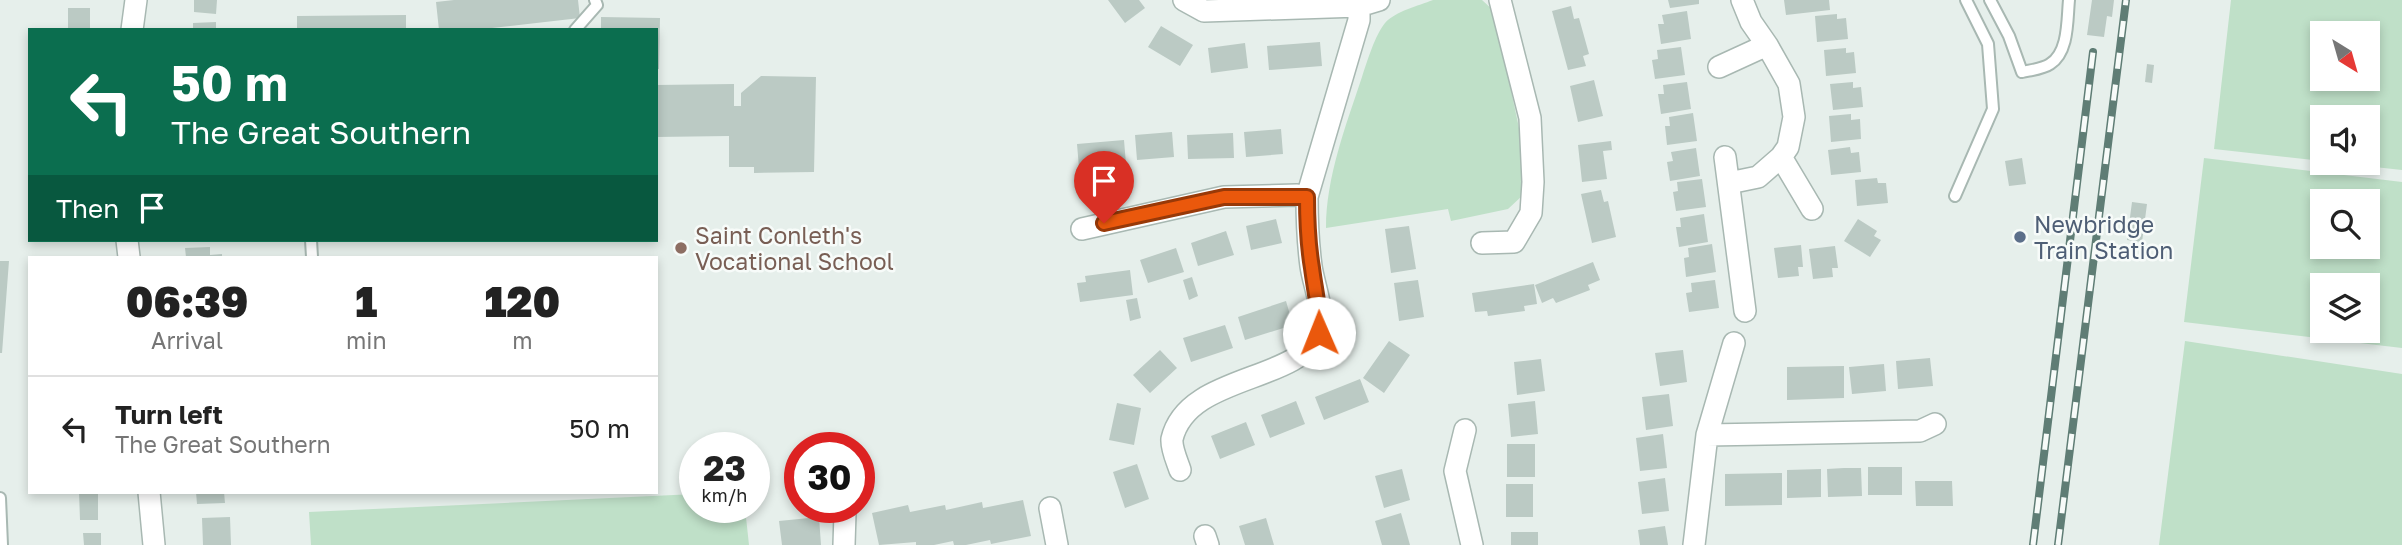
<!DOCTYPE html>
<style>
:root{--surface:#fff;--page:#f6f6f6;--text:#222;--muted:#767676;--line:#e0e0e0}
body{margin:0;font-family:"Golos Text",sans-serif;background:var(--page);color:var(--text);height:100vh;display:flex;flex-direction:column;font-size:26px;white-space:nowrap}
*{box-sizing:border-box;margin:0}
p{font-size:23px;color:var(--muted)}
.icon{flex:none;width:38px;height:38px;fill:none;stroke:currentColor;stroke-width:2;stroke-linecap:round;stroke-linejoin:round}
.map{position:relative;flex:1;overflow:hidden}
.drawer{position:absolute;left:28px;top:256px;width:630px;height:238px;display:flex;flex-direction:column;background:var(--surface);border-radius:0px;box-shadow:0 4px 10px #0003}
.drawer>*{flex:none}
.hud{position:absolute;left:28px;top:28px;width:630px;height:214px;border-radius:0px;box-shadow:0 4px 10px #0003;background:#0b6e4f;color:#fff;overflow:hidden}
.needle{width:46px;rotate:143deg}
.buttons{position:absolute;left:2310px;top:21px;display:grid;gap:14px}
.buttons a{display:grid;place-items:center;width:70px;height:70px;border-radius:0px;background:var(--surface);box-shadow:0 4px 10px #0003;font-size:35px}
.speed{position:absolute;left:679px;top:432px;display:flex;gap:14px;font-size:35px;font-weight:700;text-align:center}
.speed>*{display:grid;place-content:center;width:91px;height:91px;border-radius:50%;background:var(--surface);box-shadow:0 4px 10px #0003;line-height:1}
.speed small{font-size:18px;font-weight:400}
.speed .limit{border:10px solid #d22;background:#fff;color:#111}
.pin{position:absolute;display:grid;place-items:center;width:60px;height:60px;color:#fff;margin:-72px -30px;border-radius:50% 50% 50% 0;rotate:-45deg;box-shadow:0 0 7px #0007}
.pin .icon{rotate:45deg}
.me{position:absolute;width:77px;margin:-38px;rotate:359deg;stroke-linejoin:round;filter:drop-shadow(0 0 5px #0008)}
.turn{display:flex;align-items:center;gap:24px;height:147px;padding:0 28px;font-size:32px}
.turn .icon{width:91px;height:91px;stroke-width:2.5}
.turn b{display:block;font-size:49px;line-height:60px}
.then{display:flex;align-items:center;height:66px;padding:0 28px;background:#0003;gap:14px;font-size:26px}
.eta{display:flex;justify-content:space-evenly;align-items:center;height:119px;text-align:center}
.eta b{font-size:42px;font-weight:800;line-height:49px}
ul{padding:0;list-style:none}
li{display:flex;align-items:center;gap:21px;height:105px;padding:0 28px;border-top:2px solid var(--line)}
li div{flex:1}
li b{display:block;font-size:26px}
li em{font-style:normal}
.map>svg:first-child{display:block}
.green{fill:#bfe0c8;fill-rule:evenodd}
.building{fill:#bbcac4}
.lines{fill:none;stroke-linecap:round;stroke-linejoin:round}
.service-casing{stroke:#a8b8b2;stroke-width:14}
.minor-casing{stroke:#a8b8b2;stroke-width:24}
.service{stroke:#fff;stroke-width:10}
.minor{stroke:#fff;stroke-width:21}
.rail-casing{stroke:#5f7d75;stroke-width:8}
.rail{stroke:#f7fbf9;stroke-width:5;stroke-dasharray:16;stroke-linecap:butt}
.route-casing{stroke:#983908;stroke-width:18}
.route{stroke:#ea580c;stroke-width:12}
.service-dot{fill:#5c6f8a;stroke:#f7fbf9;stroke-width:2.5}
.education-dot{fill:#8d6e63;stroke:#f7fbf9;stroke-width:2.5}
.labels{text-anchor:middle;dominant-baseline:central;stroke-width:5;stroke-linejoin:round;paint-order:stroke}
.service-label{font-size:23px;fill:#4e5e75;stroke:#f7fbf9;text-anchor:start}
.education-label{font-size:23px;fill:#785e54;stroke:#f7fbf9;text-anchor:start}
</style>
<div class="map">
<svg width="2402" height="545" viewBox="0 0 2402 545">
<rect width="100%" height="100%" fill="#e6efeb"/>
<!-- green -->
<path class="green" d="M1433,0h49l12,11 31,145 -2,39 -15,14 -57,12 -3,-12 -122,19c0,-51 20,-103 36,-151 5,-15 13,-42 23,-54 11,-12 33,-17 48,-23z
M2231,0h171v170l-64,-7h30v-46h-46v44l-108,-12zM2322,33h46v46h-46z
M2204,158l198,24v166l-218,-26zM2368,201v46h-46v-46zM2368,285v46h-46v-46z
M2185,341l217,33v171h-243z
M695,494v14h50l4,37h-438l-2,-33z"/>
<!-- building -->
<path class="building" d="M194,0h23l-1,14 -22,-2z
M454,0h124l2,18 -106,12h-35l-3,-28z
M1108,0h31l6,8 -20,15z
M1668,0h31v4l-29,4z
M1784,0h45l1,10 -44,5z
M2092,0h22l-2,17 -5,-1 -3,21 -17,-2z
M1571,6l3,13 5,-1 10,36 -6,2 3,10 -18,4 -16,-59z
M68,8h22v22h-22z
M1687,11l4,28 -30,5 -3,-20h6l-2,-9z
M1837,14v5l9,-1 2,21 -31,3 -2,-26z
M406,15v15h-109v-14z
M601,17l59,1 -1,51h-3v-39h-55z
M216,22v8h-23v-7z
M1161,26l32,19 -13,21 -32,-19z
M1320,42l2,24 -53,4 -2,-24z
M1245,43l3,25 -37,5 -3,-25z
M1681,47l4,28 -30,4 -3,-19 6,-1 -1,-9z
M1846,48v5l8,-1 2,21 -30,3 -2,-26z
M2147,64l7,1 -2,18 -7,-1z
M761,76l55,1 -2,95 -60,1v-6h-25v-31l-73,1v-52l78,-1v22h7v-13z
M1594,80l9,36 -25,6 -8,-36z
M1687,82l4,27 -30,5 -3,-20h6l-1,-9z
M1853,82v6l8,-1 2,20 -30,3 -3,-26z
M1693,113l4,28 -30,4 -2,-19h5l-1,-9z
M1851,114v6l9,-1 1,20 -30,3 -2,-26z
M1281,129l2,25 -37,3 -2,-25z
M1172,132l2,25 -37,3 -2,-25z
M1233,133l1,25 -46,1 -1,-24z
M1124,140l2,24 -47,4 -2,-24z
M1611,141l1,9 -9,1 4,28 -25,3 -4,-37z
M1850,147l1,6 8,-1 2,20 -30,3 -3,-25z
M1696,148l4,28 -30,5 -3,-19 6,-1 -2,-9z
M2022,158l4,26 -17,2 -4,-25z
M1877,178l1,5h8l2,20 -31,3 -2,-26z
M1702,179l4,28 -30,4 -3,-19 5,-1 -1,-9z
M1601,190l3,12 4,-1 8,36 -24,6 -11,-49z
M2132,202l15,2 -5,38 -15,-2z
M1704,214l4,28 -29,5 -3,-20h5l-1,-9z
M1276,219l6,24 -31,7 -5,-24z
M1858,219l19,12 -3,5 7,4 -11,17 -26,-16z
M1409,226l7,43 -25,4 -6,-44z
M1226,231l8,24 -36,11 -7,-23z
M1712,244l4,28 -30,5 -2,-19 5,-1 -1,-9z
M1801,245l2,22h-5l1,9 -21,2 -4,-30z
M1835,246l3,22h-6l1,9 -20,2 -4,-30z
M210,247v8l12,-1v3h-36l-1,-9z
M1176,248l8,24 -36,11 -8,-23z
M0,261h9l-7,92h-2z
M1593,262l7,18 -12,5 2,5 -34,13 -3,-5 -11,5 -7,-18z
M1130,270l3,25 -53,7 -3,-19 9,-1 -1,-6z
M1192,277l6,19 -9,4 -6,-20z
M1418,280l6,37 -25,4 -5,-38z
M1715,280l4,28 -30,4 -3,-19 6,-1 -1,-9z
M1534,284l3,20 -13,2 1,5 -37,5 -1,-5 -12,1 -3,-19z
M1137,298l4,20 -11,3 -4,-21z
M1286,301l7,24 -48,15 -7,-23z
M1225,325l8,23 -42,14 -8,-24z
M1389,341l21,14 -26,38 -21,-15z
M1160,350l17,18 -27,25 -17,-18z
M1683,350l4,32 -27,4 -5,-33z
M1930,358l3,28 -35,3 -2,-28z
M1541,359l4,32 -28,4 -3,-33z
M1884,364l2,27 -34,3 -3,-27z
M1844,366v32l-57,2v-33z
M1360,379l9,23 -45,18 -9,-23z
M1669,394l4,32 -27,4 -4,-33z
M1296,401l9,23 -35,14 -9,-23z
M1535,401l3,33 -27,3 -3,-33z
M1117,403l24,5 -7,37 -25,-5z
M1246,422l9,23 -35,14 -9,-23z
M1663,434l4,34 -27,3 -4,-33z
M1507,444h28v33h-28z
M1137,464l12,35 -24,9 -12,-36z
M1868,467h34v28h-34z
M1844,468h17l1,28 -34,1 -1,-28z
M1402,469l8,31 -26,8 -9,-32z
M1821,469v28l-34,1v-28z
M1782,473v32l-57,1v-32z
M1665,478l4,33 -27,3 -4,-32z
M1915,481h37l1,25h-37z
M1506,484h27v33h-27z
M79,492h19v28h-18z
M196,492h28l1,11 -28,1z
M1023,500l8,36 -40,8 -1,-4 -24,5h-12l-1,-4 -19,4h-18v-3l-37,3 -7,-32 36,-8 2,7 35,-7 1,5 36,-8 1,6z
M1401,513l9,32h-28l-7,-24z
M230,517l1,28h-28l-1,-27z
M819,517l2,28h-39l-3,-24z
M1266,518l8,27h-29l-6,-19z
M1665,526l3,19h-28l-2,-15z
M1511,532h27v13h-27z
M83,533h18v12h-17z"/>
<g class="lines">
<defs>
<path id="service" d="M1990,0l19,36 13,36c9,-2 21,-3 28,-8 19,-12 17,-44 19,-64
M575,30l22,-25 -2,-5
M1955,196l38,-87 -5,-65 -22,-44
M311,240l1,17
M0,498l2,47"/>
<path id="minor" d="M1184,0l20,11 155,-5 20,-6
M132,30l4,-30
M1719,67l48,-22
M1725,157l20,154
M1781,157l31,52
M1729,183l29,-6 23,-20 7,-10 6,-30 -5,-33 -22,-39 -16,-23 -9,-22
M1082,229l142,-32 73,-2 10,2
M127,240l2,17
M1482,243l32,-1 17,-29 2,-31 -3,-64 -30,-118
M1465,430l-10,41 17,74
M1707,435l213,-4 15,-7
M1180,470c-3,-9 -9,-22 -8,-31 15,-65 126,-56 146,-105 8,-21 -4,-47 -7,-68 -3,-23 -4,-46 -4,-69l52,-177v-14
M149,492l5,53
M1050,508l7,37
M1205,536l3,9
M844,545l1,-32
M1694,545l13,-110 27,-92"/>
</defs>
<!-- service casing -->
<use href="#service" class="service-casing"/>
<!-- minor casing -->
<use href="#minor" class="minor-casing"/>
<!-- service -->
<use href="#service" class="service"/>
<!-- minor -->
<use href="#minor" class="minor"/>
<defs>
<path id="rail" d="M2033,545l60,-493
M2058,545l68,-545"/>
</defs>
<!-- rail casing -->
<use href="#rail" class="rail-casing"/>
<!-- rail -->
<use href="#rail" class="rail"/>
</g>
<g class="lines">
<defs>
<path id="route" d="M1104,223l120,-26h83c0,24 1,47 5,71 3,24 8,41 7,65"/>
</defs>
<!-- route casing -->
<use href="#route" class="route-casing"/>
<!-- route -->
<use href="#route" class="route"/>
</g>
<!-- markers -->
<circle class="service-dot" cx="2020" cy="237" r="7"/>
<circle class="education-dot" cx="681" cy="248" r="7"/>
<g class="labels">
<!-- service labels -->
<g class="service-label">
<text x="2034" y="224">Newbridge<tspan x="2034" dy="26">Train Station</tspan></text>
</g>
<!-- education labels -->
<g class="education-label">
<text x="695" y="235">Saint Conleth's<tspan x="695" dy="26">Vocational School</tspan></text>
</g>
</g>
</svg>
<div class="buttons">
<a><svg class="needle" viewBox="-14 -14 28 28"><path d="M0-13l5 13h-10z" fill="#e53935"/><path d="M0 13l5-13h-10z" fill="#767676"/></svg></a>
<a><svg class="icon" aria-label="sound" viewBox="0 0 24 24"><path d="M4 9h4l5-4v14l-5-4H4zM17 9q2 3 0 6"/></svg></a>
<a><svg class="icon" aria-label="search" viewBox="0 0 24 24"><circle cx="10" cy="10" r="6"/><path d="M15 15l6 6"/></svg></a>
<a><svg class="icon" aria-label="layers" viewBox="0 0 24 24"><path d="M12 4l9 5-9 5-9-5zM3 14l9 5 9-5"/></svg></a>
</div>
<div class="speed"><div>23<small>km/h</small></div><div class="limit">30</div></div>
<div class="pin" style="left:1104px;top:223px;background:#d93025"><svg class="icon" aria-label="arrive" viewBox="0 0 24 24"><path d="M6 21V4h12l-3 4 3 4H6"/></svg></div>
<svg class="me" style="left:1319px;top:333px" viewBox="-20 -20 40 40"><circle r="19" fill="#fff"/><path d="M0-13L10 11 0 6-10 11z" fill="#ea580c"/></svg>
<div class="hud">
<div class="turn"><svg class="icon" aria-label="left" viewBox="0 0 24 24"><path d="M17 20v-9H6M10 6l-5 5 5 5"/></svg><div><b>50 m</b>The Great Southern</div></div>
<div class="then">Then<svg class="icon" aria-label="arrive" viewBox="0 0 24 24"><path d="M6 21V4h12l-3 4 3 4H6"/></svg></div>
</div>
<section class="drawer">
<div class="eta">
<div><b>06:39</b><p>Arrival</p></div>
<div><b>1</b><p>min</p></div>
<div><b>120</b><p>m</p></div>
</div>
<ul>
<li><svg class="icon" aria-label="left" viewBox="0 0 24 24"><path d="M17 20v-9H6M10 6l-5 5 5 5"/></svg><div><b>Turn left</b><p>The Great Southern</p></div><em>50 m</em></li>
</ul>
</section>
</div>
